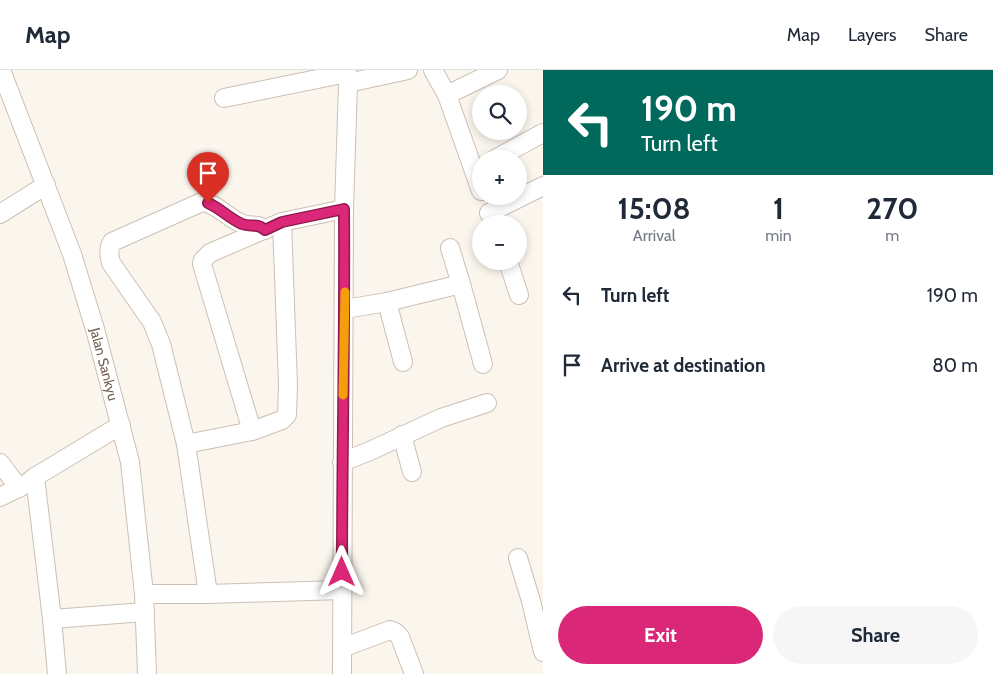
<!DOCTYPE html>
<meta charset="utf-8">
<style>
:root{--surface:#fff;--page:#f6f6f7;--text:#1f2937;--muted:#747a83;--line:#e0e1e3;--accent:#db2777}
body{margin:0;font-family:Cabin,sans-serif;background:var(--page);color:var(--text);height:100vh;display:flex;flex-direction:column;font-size:19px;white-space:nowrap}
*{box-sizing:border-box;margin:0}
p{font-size:16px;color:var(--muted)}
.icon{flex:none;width:28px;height:28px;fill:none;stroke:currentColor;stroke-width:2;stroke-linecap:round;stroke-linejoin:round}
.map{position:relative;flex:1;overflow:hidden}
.side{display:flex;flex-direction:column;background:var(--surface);width:450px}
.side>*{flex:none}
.guide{background:#00695c;color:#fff;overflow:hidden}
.tools{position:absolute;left:472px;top:15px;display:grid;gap:10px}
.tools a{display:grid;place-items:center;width:55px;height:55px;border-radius:50%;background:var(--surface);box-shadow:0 2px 8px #0003;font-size:25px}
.pin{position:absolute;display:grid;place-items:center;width:42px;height:42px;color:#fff;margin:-51px -21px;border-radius:50% 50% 50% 0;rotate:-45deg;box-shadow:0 0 5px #0007}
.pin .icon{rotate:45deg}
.me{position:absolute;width:55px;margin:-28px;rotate:0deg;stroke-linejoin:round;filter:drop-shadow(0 0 4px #0008)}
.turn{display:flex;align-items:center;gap:18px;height:105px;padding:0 15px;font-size:22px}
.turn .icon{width:65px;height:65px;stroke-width:2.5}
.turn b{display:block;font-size:35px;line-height:42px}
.eta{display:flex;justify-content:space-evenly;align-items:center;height:85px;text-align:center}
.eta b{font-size:30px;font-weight:800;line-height:35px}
.action{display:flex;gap:10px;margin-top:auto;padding:10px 15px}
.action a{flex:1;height:58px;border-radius:30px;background:var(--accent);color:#fff;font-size:20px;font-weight:800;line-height:58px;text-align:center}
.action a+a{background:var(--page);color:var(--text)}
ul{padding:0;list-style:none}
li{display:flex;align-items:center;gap:15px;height:70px;padding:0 15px}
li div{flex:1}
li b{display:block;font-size:19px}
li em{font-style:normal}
header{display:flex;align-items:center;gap:30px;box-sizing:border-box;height:70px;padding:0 25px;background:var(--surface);border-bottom:1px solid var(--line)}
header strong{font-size:24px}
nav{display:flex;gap:28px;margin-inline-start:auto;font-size:18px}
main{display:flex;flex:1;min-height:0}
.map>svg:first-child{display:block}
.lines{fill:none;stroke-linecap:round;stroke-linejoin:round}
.minor-casing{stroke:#cdbfb3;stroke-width:20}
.minor{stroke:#fff;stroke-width:18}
.route-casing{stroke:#8e194d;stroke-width:12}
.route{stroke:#db2777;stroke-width:9}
.slow{stroke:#f59e0b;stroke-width:9}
.labels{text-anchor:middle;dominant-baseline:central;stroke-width:4;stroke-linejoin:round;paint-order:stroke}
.street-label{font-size:14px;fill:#756051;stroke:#fefaf4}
</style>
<header>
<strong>Map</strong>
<nav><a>Map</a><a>Layers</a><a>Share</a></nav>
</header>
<main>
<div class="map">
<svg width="543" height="604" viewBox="0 0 543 604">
<rect width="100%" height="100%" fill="#fbf6ed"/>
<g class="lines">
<defs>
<g id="minor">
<path id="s1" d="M1,0l71,184 23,75 35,133 14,132 3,80"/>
<path d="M433,0l14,25 34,96"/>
<path d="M348,13l60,-13"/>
<path d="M447,25l51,-25"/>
<path d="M224,28l123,-25"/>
<path d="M495,89l48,-26"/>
<path d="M489,143l54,-27"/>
<path d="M0,144l46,-29"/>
<path d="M265,160c-7,-7 -14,-3 -22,-6 -15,-5 -26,-21 -41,-22l-90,40c-4,7 -3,13 -1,21l41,59 9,22 25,100 22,150 134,-4"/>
<path d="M450,178l11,36"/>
<path d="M508,191l11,34"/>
<path d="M387,232l16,60"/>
<path d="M345,239l42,-7 74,-18 22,80"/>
<path d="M252,361l-50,-167 1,-4 7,-7 72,-31 62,-13"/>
<path d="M402,365l10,37"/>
<path d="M186,374l66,-13 30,-11 5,-5 1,-30 -6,-163"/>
<path d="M342,392l28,-11 71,-33 46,-15"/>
<path d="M0,393l19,25"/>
<path d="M35,407l17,142 5,55"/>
<path d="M0,427l26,-13 9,-7 86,-52"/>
<path d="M518,488l13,43 12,51"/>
<path d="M144,524h64"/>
<path d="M52,549l93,-7"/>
<path d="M342,578l48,-18c5,1 7,3 10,7l14,37"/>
<path d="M342,604l2,-465 4,-126 -1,-13"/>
</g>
</defs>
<!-- minor casing -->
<use href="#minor" class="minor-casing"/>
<!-- minor -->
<use href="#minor" class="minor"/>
</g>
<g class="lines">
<defs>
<path id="route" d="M208,133c12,5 22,16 34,21 8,3 16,-1 23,6l17,-8 62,-13c1,121 -2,242 -2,363"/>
</defs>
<!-- route casing -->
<use href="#route" class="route-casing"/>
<!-- route -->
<use href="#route" class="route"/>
<!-- slow -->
<path class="slow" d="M343,325l2,-103"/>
</g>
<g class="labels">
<!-- street labels -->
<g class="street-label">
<text stroke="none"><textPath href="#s1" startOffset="312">Jalan Sankyu</textPath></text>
</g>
</g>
</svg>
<div class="tools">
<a><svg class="icon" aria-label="search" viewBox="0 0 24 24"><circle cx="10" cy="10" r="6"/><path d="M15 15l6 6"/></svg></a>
<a>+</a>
<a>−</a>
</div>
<div class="pin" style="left:208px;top:133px;background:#d93025"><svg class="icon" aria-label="arrive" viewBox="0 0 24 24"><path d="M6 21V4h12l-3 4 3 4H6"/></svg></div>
<svg class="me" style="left:342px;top:502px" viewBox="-20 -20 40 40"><path d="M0-17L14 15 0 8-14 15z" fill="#db2777" stroke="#fff" stroke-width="4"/></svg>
</div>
<section class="side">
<div class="guide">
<div class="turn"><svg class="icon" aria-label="left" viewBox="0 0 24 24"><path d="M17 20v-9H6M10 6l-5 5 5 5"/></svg><div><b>190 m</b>Turn left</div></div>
</div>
<div class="eta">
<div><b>15:08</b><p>Arrival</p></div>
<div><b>1</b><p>min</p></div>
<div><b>270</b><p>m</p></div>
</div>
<ul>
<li><svg class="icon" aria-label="left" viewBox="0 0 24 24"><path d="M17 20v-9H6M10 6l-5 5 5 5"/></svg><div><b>Turn left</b></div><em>190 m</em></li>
<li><svg class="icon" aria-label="arrive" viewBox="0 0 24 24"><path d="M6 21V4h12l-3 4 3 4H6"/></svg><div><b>Arrive at destination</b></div><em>80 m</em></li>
</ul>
<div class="action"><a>Exit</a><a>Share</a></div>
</section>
</main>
